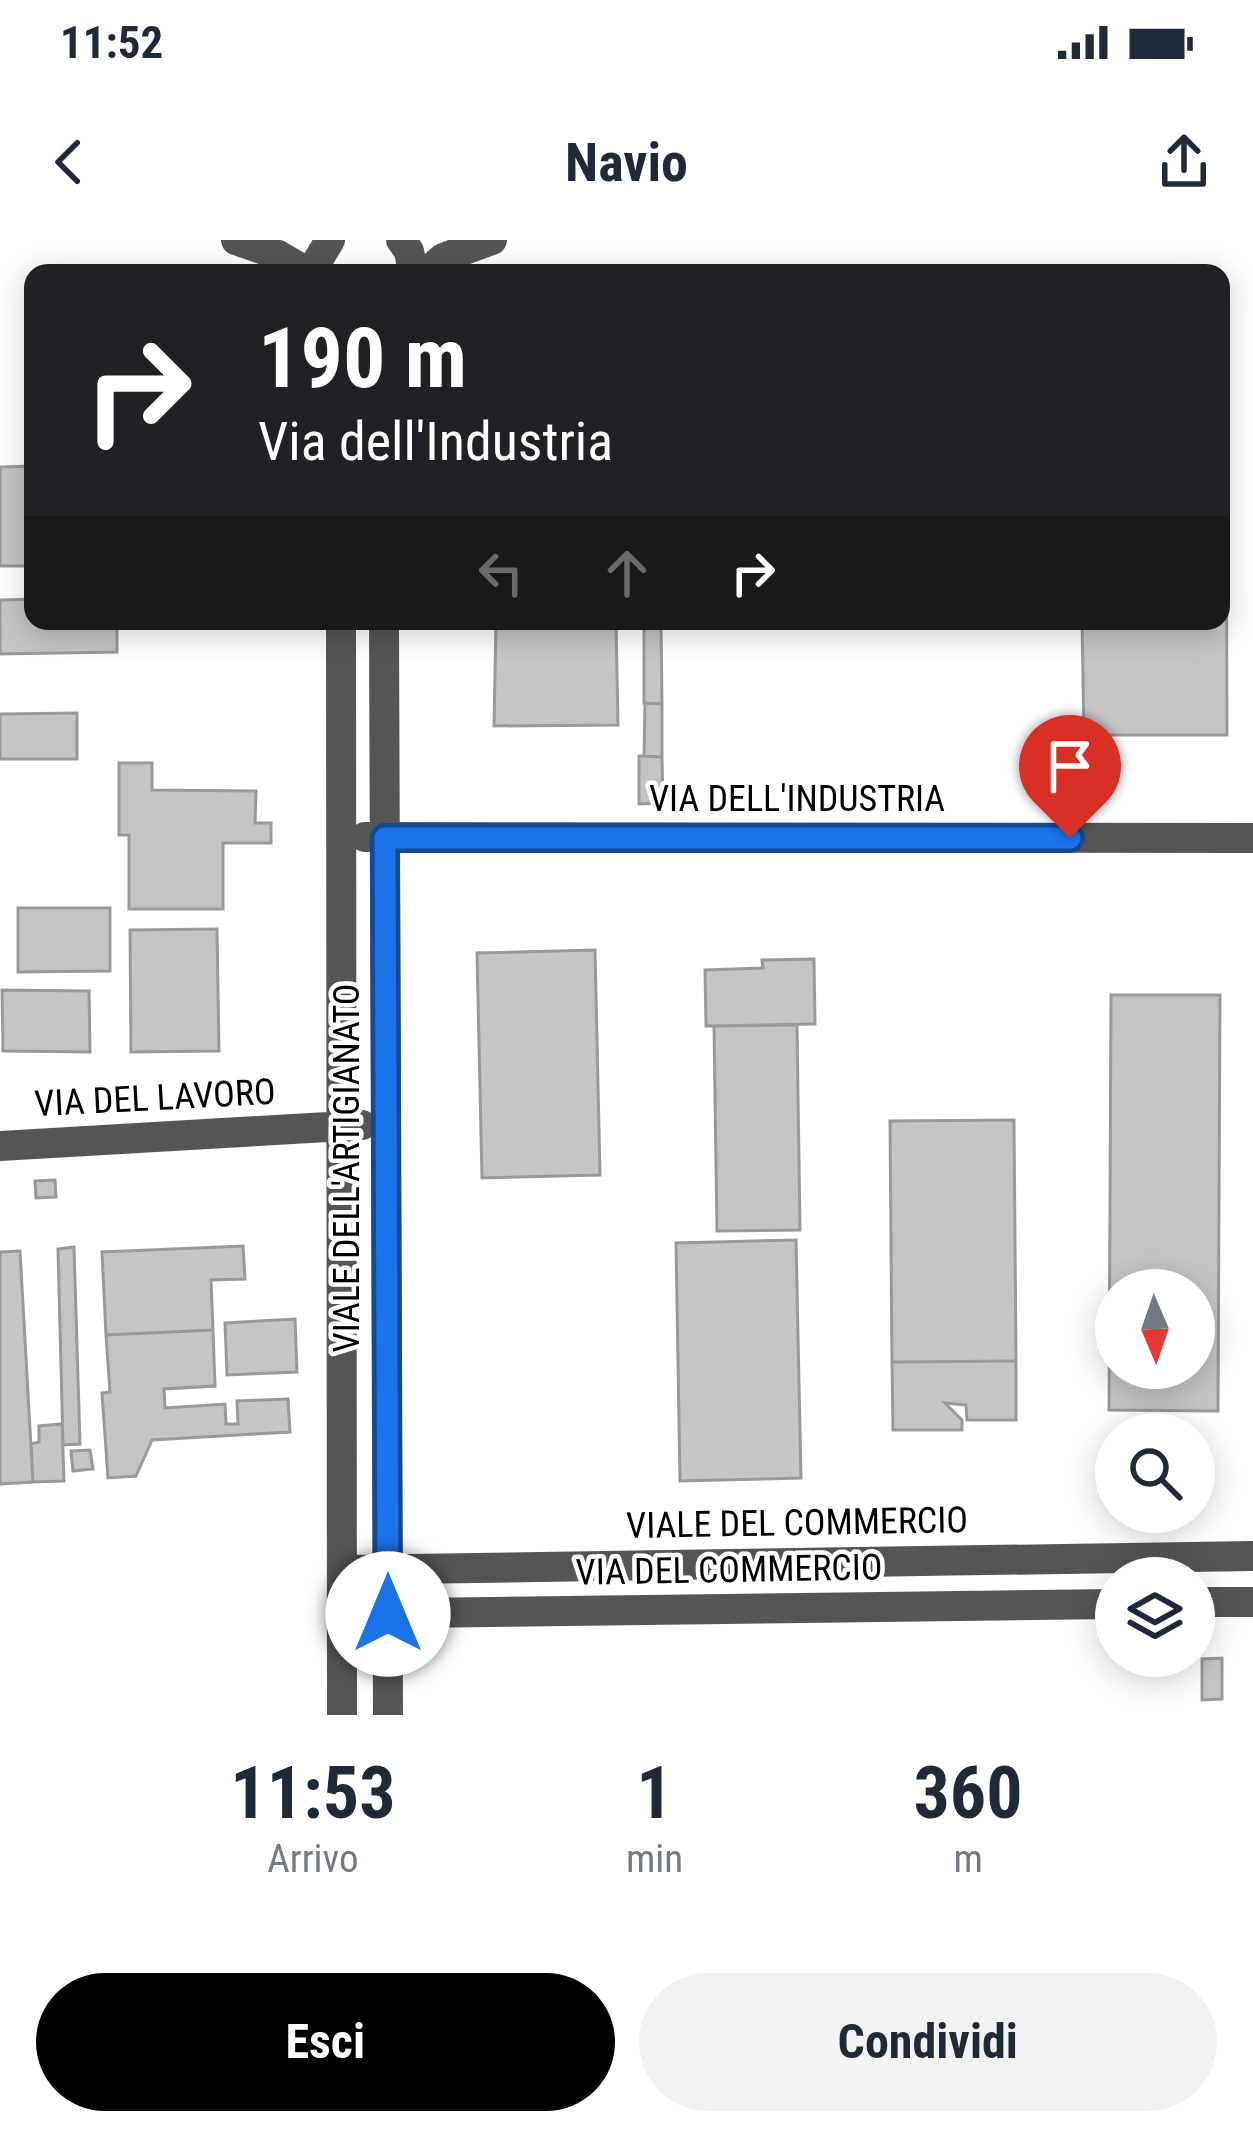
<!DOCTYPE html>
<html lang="it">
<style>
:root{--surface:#fff;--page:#f2f2f3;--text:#1f2937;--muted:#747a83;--accent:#000}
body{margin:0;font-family:"Roboto Condensed",sans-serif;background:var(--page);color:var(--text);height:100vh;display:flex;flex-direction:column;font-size:45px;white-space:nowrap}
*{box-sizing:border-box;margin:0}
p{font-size:39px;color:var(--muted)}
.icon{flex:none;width:66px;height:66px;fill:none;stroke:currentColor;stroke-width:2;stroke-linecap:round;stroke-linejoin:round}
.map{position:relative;height:1475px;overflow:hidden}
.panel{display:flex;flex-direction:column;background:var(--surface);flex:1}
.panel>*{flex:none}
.banner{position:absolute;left:24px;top:24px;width:1206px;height:366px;border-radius:24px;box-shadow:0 6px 30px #0003;background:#202124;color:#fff;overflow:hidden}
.needle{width:78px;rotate:178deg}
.fabs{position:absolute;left:1095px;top:1029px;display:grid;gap:24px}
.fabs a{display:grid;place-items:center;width:120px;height:120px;border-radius:50%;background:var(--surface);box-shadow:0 6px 30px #0003;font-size:60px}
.pin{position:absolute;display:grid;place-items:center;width:102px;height:102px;color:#fff;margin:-123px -51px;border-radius:50% 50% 50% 0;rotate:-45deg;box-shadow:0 0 12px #0007}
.pin .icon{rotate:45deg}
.me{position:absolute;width:132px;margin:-66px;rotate:0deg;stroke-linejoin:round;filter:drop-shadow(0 0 9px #0008)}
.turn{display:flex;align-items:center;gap:42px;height:252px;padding:0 36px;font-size:54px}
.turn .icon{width:156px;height:156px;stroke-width:2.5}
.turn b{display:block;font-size:84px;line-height:102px}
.lanes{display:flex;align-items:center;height:114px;padding:0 36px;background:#0003;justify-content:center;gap:60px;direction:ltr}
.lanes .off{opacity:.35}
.eta{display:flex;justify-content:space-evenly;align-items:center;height:204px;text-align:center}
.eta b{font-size:72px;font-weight:700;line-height:84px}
.primary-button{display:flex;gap:24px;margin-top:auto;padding:24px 36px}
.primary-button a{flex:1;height:138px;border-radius:72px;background:var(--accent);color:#fff;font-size:48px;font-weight:700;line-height:138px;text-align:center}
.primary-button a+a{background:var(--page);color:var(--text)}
.status{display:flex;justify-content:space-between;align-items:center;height:84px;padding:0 60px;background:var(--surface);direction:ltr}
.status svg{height:33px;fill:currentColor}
header{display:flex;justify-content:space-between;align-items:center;height:156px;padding:0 36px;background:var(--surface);font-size:54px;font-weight:700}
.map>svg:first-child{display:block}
.building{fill:#c4c4c4;stroke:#999;stroke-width:3;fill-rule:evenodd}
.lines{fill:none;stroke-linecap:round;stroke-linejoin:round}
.minor{stroke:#555;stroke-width:30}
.route-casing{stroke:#114b97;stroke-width:30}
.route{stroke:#1a73e8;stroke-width:21}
.labels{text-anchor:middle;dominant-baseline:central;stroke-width:9;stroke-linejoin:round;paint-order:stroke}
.street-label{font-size:36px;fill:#000;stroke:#fff}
</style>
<div class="status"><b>11:52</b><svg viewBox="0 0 49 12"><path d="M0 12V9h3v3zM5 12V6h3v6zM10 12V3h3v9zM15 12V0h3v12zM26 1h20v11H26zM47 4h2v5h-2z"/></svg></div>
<header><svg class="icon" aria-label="back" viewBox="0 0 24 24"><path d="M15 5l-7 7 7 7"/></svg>Navio<svg class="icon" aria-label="share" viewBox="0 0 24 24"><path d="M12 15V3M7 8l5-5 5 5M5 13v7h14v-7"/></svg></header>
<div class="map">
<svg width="1253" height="1475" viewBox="0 0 1253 1475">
<rect width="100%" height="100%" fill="#fff"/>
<!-- building -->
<path class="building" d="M28,65l5,1v111h-6z
M1221,99h5l1,396h-143l-2,-114h139z
M33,226v100h-33v-99z
M33,359v22h84v31l-117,2v-54z
M496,381h120l2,104 -124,1z
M644,381h17l1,83 -18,-1z
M645,463l17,1v53l-18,-1z
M77,473v46h-77v-45z
M639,516l23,1 1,46 -24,1z
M119,523h33v27l104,1 -1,32h16v20h-48v66h-94v-74h-10z
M18,668h92v63l-92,1z
M217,689l2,122 -88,1 -1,-122z
M595,710l5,225 -118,3 -5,-225z
M814,719l1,65 -109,2 -1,-56 58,-2 -1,-8z
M2,750l87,1 1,61 -87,-1z
M1111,755h109l-2,416 -109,-1zM1116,1050h78v78h-78z
M797,785l3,205 -83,1 -3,-205z
M1014,880l2,241 -124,1 -2,-241z
M55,940l1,17 -20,1 -1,-17z
M796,1000l5,238 -121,3 -4,-238z
M243,1006l2,33 -34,1 2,50 -107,5 -4,-83z
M74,1007l6,197 -17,1 -5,-196z
M20,1011l13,231 -33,2v-232z
M295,1079l2,53 -70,3 -2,-52z
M213,1090l2,56 -51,3 1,19 60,-4 1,20h12l-1,-23 51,-2 2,33 -138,8 -16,36 -28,2 -6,-85 8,-1 -4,-57z
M1016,1121v59h-49l-1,-15 -21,-2 17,17v10h-69l-1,-68z
M62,1184l2,57 -31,1 -2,-38 8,-2v-16z
M90,1210l3,19 -20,2 -2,-20z
M1222,1418v41l-20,1v-41z"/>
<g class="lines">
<!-- minor -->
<path class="minor" d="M236,0l42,15 31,18
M401,0l8,11 4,22
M317,33l1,-13 12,-20
M426,33l17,-15 49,-18
M341,381l1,1094
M384,381l4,1094
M365,597l888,1
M0,906l362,-21
M342,1330l911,-14
M1194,1362h59
M342,1374l774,-10"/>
</g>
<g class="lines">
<defs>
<path id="route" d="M388,1374l-3,-776h685"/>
</defs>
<!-- route casing -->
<use href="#route" class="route-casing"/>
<!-- route -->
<use href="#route" class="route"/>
</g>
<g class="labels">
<!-- street labels -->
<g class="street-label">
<text x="797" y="559">VIA DELL'INDUSTRIA</text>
<text transform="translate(155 858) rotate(-3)">VIA DEL LAVORO</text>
<text transform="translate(347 928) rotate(-90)">VIALE DELL'ARTIGIANATO</text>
<text transform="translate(797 1283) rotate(-1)">VIALE DEL COMMERCIO</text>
<text transform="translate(729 1330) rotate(-1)">VIA DEL COMMERCIO</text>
</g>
</g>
</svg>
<div class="fabs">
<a><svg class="needle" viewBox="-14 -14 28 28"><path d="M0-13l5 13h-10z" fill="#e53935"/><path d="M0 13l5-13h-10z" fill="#747a83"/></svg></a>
<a><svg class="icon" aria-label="search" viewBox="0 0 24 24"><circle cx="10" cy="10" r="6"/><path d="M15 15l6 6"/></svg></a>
<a><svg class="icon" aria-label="layers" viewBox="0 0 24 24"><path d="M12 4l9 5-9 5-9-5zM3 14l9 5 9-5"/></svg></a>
</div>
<div class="pin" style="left:1070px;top:598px;background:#d93025"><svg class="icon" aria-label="arrive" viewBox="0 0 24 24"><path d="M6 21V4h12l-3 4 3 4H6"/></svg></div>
<svg class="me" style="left:388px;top:1374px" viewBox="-20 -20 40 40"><circle r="19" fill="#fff"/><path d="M0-13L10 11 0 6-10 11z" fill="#1a73e8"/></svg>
<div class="banner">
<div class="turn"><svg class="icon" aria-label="right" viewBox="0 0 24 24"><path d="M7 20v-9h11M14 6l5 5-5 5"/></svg><div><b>190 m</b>Via dell'Industria</div></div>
<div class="lanes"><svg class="icon off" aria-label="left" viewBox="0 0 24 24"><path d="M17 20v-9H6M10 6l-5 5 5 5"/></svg><svg class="icon off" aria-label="ahead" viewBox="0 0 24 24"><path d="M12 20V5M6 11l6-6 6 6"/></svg><svg class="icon" aria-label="right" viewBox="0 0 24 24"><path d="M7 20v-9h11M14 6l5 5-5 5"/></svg></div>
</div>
</div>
<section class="panel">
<div class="eta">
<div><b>11:53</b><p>Arrivo</p></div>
<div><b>1</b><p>min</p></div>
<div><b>360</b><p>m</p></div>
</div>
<div class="primary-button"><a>Esci</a><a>Condividi</a></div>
</section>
